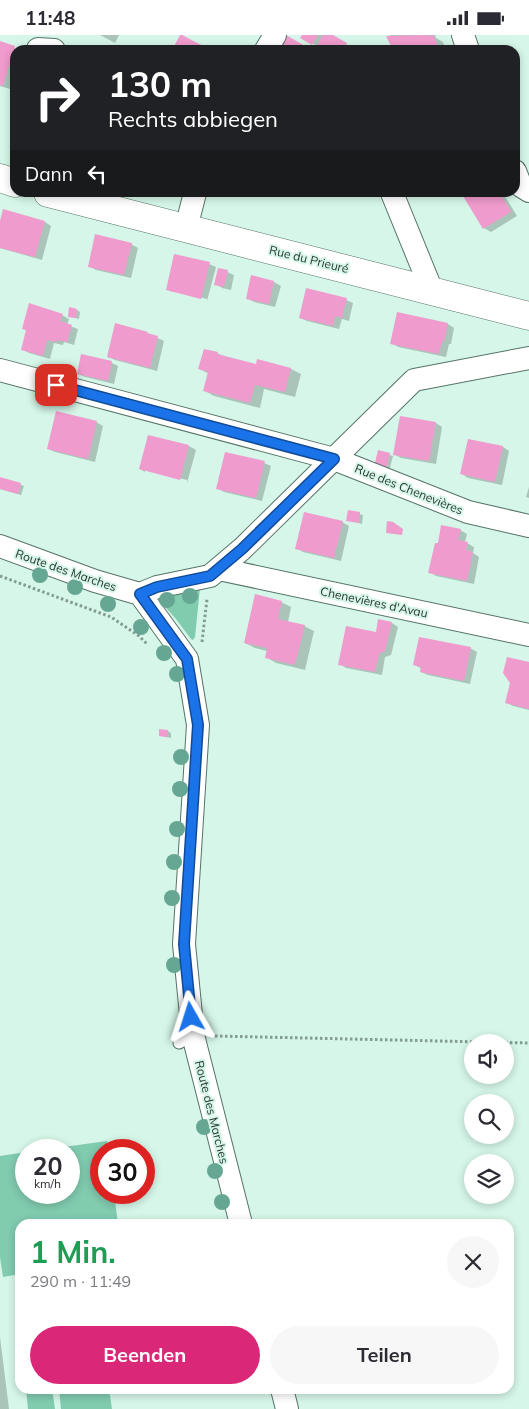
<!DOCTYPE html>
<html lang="de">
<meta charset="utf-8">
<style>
:root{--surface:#fff;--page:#f7f7f7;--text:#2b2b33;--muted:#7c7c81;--accent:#db2777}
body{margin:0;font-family:Mulish,sans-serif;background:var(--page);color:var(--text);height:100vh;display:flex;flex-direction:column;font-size:19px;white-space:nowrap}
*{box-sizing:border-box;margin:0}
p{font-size:16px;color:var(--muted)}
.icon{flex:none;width:28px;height:28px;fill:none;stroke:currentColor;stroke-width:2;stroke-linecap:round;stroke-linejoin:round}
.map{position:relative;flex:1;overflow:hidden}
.side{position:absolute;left:15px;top:1184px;width:499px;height:175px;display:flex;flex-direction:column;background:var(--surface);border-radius:15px;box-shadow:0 2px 8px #0003}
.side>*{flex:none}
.banner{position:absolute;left:10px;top:10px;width:510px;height:152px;border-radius:15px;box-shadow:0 2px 8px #0003;background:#202124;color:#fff;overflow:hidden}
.controls{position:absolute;left:464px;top:999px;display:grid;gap:10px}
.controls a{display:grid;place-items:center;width:50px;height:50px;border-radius:50%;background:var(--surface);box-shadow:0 2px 8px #0003;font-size:25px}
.speed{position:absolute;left:15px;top:1104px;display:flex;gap:10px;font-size:25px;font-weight:700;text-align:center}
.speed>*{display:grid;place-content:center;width:65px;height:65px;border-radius:50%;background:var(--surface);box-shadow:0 2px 8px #0003;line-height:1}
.speed small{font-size:12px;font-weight:400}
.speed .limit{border:8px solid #d22;background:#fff;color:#111}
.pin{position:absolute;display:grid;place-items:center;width:42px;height:42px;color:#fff;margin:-21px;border-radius:10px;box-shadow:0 2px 8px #0006}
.me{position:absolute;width:55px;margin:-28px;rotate:354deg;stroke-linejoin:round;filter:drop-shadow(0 0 4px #0008)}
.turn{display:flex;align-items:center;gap:18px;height:105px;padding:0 15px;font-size:22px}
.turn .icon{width:65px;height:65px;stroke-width:2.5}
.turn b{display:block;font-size:35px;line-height:42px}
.then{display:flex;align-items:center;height:48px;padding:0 15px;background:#0003;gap:10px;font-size:19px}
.round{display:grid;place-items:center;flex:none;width:52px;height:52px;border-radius:26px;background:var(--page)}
.overview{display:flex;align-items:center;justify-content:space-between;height:85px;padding:0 15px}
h1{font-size:30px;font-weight:700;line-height:38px;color:#1e9e55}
.button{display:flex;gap:10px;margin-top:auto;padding:10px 15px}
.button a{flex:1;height:58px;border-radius:30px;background:var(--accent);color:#fff;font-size:20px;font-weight:700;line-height:58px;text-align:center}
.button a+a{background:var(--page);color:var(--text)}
.status{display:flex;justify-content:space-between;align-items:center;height:35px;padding:0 25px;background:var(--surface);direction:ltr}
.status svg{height:14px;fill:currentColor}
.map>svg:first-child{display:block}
.green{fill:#81cbaf}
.shadow{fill:#0003}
.building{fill:#f09bcd}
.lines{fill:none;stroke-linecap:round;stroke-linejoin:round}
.service-casing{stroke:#567367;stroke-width:13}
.minor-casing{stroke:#567367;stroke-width:24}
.secondary-casing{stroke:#567367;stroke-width:29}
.path{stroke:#839b91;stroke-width:3;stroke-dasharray:2.5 2.5;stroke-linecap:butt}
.service{stroke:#fff;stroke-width:11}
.minor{stroke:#fff;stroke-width:22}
.secondary{stroke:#fff;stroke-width:28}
.tree{fill:#65a793}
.route-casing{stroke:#114b97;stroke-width:12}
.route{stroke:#1a73e8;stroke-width:9}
.labels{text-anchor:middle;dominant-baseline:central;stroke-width:4;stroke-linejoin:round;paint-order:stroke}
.street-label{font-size:12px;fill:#2a3732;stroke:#d5f6e8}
</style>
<div class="status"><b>11:48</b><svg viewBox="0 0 49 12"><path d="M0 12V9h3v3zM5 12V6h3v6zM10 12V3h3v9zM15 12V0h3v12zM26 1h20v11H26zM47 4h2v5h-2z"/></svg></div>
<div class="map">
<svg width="529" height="1374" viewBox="0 0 529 1374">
<rect width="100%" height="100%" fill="#d5f6e8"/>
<!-- green -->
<path class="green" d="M200,553l-5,49 -2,3 -2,-1 -15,-20 -17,-19 2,-4z
M107,1106l2,9h-8v43h13l4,31h-98v50l-17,3 -3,-20v-101l26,-4v41h43v-43h-27z
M26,1354h26l3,20h-27z
M59,1354h50l3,20h-51z"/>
<!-- shadow -->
<path class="shadow" d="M100,0h19l-4,8z
M303,0h27l26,15h-40l1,-4 -15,-9z
M391,0h44l1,3 7,4 3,8h-52l-6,-14z
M0,8l20,7h-5v21l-5,18 -10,-3z
M472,158h31l14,23 -26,16 -7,-4 -19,-31z
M4,175l41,12 6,4 -9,34 -42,-12v-22z
M131,209l7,4 -7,30 -35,-8 -7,-4z
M209,229l7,3 -9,34v-2l-35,-9v2l-5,-3z
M227,237l7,3 -3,15 -9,-2 -6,-4z
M252,242l22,5 7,4 -6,21 -21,-5 -7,-4z
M346,265l7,3 -4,18 -7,-2 -3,10 -32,-8 -7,-3z
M77,275l3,2 -1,7 -10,-3z
M62,280l7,4 -2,6 11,4 -4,16 -10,-3 -1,3 -9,-2 -4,16 -21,-6 -7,-4 5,-18 -3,-2z
M448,289l6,4 -3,16h-2l-3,13 -48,-10 -6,-4z
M147,298l17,8 -7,30 -42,-11 -7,-3z
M204,315l13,3 8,4 32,9 1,-6 33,9 10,5 -6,23 -31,-8 -4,19 -46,-12 -9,-5 4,-17 -9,-5z
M112,328l6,3 -4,18 -29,-7 -7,-3z
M96,387l7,4 -8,36 -40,-10 -7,-3z
M436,388l6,4 -6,37 -35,-6 -7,-4z
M148,401l41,10 7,4 -9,33v-3l-42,-10v2l-5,-3z
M503,412l6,4 -7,34 -34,-7 -6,-4z
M379,417l14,4 -4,15 -11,-3z
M264,428l7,3 -9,35 -38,-9 -7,-4z
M0,443l24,8 -3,9 -21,-6z
M529,452v11l-3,-1z
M349,477l14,3 -1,9 -14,-4z
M342,487l7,4 -8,35 -38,-9 -6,-4z
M460,495l7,4 -2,8 9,5 -1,6 6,4 -5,27 -38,-8 -6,-4 9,-27z
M281,567l10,5 -3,15 16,4 10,5 -9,39 -29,-7 -10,-6 1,-6 -12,-3 -10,-5z
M392,588l6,4 -7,28 -6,2 -3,18 -36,-7 -6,-4 37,-31z
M470,613l7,4 -7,32 -42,-9 -7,-3 1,-3 -7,-4z
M529,629v46l-16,-4 -7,-4z
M168,696l3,2v5l-11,-2z
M0,1302l9,72h-9z"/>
<!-- building -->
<path class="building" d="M180,0h2l29,15h-39z
M286,0l26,15h-38z
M302,0h16l-6,10 -12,-7z
M323,0h10l14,8 -4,7h-29z
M428,0l1,1 4,-1 7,15h-47l-7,-14z
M0,6l15,5 -12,40 -3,-1z
M469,158h31l11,19 -28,17 -20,-33z
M3,174l42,12 -10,36 -35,-9v-27z
M95,199l37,9 -8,32 -36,-8z
M174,219l36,8 -9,37 -35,-9z
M218,233l10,2 -4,17 -10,-2z
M251,240l23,6 -5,23 -23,-5z
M306,253l41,10 -5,20 -7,-2 -2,10 -34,-8z
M29,268l34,11 -3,7 12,4 -5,17 -10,-2 -1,2 -9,-2 -4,16 -22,-6 5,-20 -4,-1z
M69,272l8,2 -1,9 -8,-1z
M397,277l51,11 -4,19 -2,-1 -3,13 -49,-10z
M115,288l33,9 -1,1 11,3 -8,32 -43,-11z
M204,314l14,3 -1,2 39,10 1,-5 34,9 -6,24 -30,-7 -5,18 -47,-12 5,-19 -10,-3z
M81,319l31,7 -4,20 -31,-7z
M56,376l41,10 -9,38 -41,-10z
M400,381l36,6 -7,39 -36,-6z
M148,400l41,10 -9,35 -41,-11z
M468,404l35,7 -8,36 -35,-8z
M378,415l12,3 -4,17 -12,-3z
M225,417l40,9 -9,37 -40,-9z
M0,442l21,6 -3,11 -18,-5z
M348,475l12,2 -1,11 -13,-2z
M304,477l39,9 -9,37 -39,-9z
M387,486l6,1 10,7 -1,6 -16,-2z
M441,490l20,4 -3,11 10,2 -2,8 7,2 -6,29 -39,-8 7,-30h3z
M255,559l27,7 -4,18 27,6 -10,40 -30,-7 2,-10 -23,-5z
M378,584l14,3 -7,29 -6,3 -4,18 -37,-7 8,-39 30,6z
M419,602l52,10 -7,34 -44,-9 1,-5 -8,-2z
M507,622l22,5v47l-24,-6 5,-20 -7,-10z
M159,694l9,1v7l-9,-1z"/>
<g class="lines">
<defs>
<path id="service" d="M179,1008l14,-8"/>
<path id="minor" d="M463,0l5,15
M38,14l16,1
M266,15l9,-15
M515,136l6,15 8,5
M392,158l40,98
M186,193l9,-35
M0,335l334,89 134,53 61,14
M0,511l95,35 45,13 47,65 11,66 -14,219 9,91 48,189
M219,534l310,66
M140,559l17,-7 53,-11 32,-27 172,-169 115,-22
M282,1354l5,20"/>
<path id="secondary" d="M0,143l15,5
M48,158l481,123"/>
</defs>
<!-- service casing -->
<use href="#service" class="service-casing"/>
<!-- minor casing -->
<use href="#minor" class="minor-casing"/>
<!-- secondary casing -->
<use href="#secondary" class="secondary-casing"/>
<!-- path -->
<path class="path" d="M0,541l111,41 28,19 8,8
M202,607l5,-43
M215,1001l314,7"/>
<!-- service -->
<use href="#service" class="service"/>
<!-- minor -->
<use href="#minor" class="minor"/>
<!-- secondary -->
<use href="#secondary" class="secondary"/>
</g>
<!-- trees -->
<g class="tree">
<circle cx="40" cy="540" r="8"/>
<circle cx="75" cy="552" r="8"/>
<circle cx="190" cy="561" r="8"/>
<circle cx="167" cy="565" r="8"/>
<circle cx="108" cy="569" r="8"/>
<circle cx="141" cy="592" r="8"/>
<circle cx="164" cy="618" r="8"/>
<circle cx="177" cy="639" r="8"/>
<circle cx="181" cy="722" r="8"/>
<circle cx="180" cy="754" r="8"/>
<circle cx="177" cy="794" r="8"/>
<circle cx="174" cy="827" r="8"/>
<circle cx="172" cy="863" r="8"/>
<circle cx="174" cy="930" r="8"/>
<circle cx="204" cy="1092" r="8"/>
<circle cx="215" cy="1136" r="8"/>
<circle cx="222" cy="1167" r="8"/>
</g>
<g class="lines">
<defs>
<path id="route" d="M56,350l278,74 -92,90 -32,27 -53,11 -17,7 47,65 11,66 -14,219 7,73"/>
</defs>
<!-- route casing -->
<use href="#route" class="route-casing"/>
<!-- route -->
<use href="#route" class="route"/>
</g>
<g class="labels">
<!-- street labels -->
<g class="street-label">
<text transform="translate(309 224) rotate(14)">Rue du Prieuré</text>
<text transform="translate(409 454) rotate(22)">Rue des Chenevières</text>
<text transform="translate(66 535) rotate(19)">Route des Marches</text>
<text transform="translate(374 567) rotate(12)">Chenevières d'Avau</text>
<text transform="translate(212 1077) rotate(76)">Route des Marches</text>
</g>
</g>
</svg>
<div class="controls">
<a><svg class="icon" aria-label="sound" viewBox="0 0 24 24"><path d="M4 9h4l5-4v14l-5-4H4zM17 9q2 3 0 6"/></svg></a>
<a><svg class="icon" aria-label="search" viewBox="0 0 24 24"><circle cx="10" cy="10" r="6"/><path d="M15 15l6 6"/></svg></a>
<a><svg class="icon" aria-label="layers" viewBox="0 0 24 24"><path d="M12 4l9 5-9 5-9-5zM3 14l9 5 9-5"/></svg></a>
</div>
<div class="speed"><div>20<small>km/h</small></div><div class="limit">30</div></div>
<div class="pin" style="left:56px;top:350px;background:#d93025"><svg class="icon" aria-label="arrive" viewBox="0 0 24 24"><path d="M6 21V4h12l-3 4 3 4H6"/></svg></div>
<svg class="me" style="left:191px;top:982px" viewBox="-20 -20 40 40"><path d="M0-17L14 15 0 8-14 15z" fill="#1a73e8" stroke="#fff" stroke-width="4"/></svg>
<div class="banner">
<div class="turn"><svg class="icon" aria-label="right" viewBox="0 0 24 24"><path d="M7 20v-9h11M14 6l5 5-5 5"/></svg><div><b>130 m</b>Rechts abbiegen</div></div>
<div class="then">Dann<svg class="icon" aria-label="left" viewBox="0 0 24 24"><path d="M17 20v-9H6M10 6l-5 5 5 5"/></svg></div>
</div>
<section class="side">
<div class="overview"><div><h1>1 Min.</h1><p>290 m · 11:49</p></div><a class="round"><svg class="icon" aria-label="close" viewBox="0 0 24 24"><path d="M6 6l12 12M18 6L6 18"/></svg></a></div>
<div class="button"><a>Beenden</a><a>Teilen</a></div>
</section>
</div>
